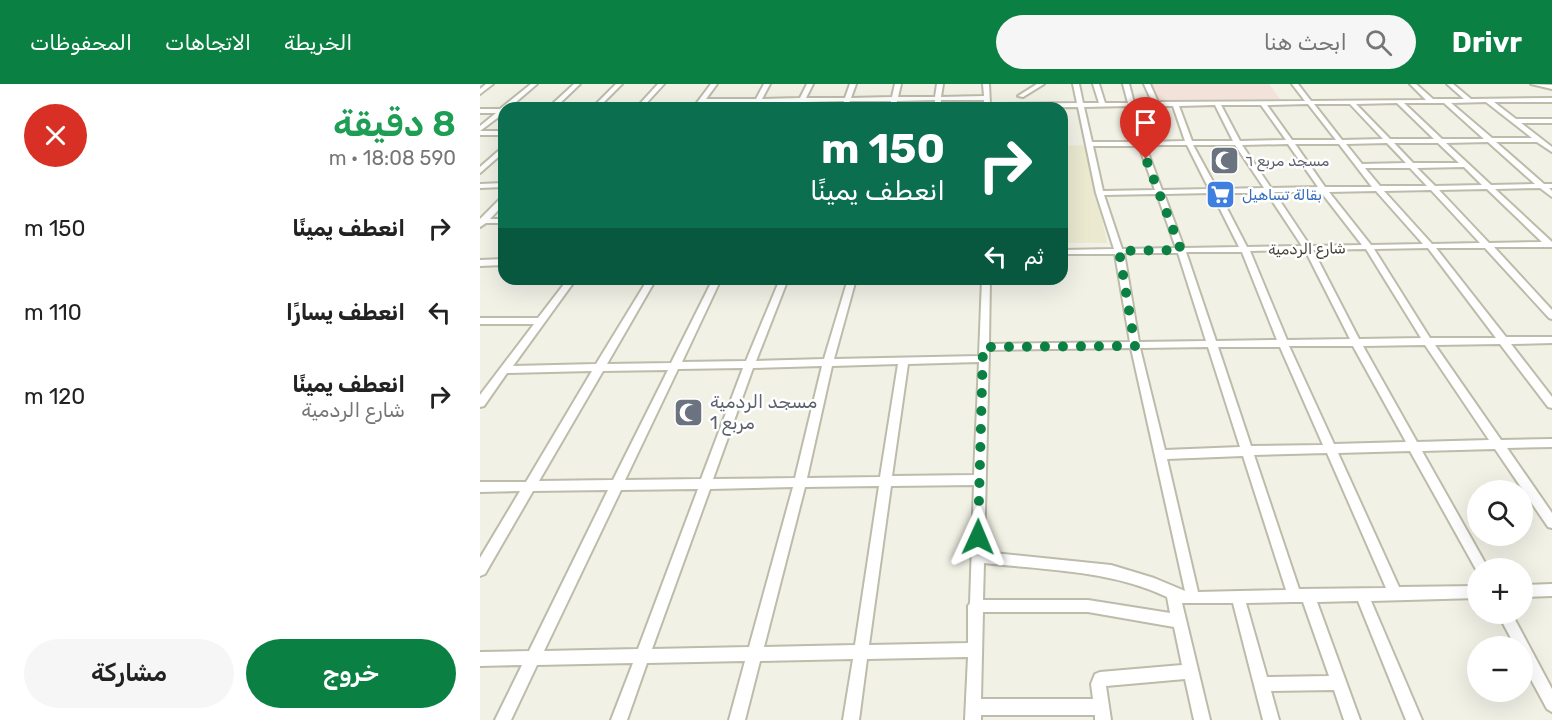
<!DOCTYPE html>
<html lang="ar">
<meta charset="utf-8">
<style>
:root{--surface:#fff;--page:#f6f6f6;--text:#222;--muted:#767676;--accent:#0b8043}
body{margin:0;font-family:Rubik,"Noto Sans Arabic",sans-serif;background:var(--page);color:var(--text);direction:rtl;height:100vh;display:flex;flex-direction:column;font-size:22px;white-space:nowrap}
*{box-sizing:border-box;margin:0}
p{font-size:20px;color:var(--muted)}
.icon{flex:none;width:33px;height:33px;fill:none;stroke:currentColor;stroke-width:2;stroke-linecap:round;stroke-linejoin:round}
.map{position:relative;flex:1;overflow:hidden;direction:ltr}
.side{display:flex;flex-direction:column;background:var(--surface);width:480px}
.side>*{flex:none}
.guide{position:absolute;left:18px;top:18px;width:570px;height:183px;border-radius:18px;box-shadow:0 6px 24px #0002;direction:rtl;background:#0b6e4f;color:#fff;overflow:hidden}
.tools{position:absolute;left:987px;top:396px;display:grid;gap:12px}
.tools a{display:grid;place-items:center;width:66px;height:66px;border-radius:50%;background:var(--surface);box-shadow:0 6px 24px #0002;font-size:30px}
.pin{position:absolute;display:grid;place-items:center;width:51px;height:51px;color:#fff;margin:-62px -26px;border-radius:50% 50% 50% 0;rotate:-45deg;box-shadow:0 0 6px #0007}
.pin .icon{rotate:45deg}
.me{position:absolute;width:66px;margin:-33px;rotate:1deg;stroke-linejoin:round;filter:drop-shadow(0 0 4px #0008)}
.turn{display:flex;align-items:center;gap:21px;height:126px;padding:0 24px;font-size:27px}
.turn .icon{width:78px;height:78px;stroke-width:2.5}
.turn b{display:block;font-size:42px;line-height:51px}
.then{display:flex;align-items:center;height:57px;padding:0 24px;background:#0003;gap:12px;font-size:22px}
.round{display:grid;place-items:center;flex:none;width:63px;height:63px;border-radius:32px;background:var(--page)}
.headline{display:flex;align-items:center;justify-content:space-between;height:102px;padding:0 24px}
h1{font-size:36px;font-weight:600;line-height:45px;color:#1e9e55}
.primary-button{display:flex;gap:12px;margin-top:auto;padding:12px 24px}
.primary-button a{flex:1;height:69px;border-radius:36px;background:var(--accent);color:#fff;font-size:24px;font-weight:600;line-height:69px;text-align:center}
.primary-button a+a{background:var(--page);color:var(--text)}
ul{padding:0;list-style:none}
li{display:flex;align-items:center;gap:18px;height:84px;padding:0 24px}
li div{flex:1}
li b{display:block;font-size:22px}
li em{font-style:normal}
header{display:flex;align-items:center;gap:36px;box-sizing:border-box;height:84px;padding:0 30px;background:var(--accent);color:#fff}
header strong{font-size:28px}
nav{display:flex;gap:33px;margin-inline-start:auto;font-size:21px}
.search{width:420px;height:54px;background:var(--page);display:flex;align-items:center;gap:15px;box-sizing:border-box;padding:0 21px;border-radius:33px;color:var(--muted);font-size:22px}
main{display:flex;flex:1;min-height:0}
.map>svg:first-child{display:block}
.education{fill:#ebe9d0}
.medical{fill:#f2e2da}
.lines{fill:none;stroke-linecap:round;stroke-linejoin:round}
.minor-casing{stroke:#bdbba9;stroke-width:4}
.minor{fill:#fff;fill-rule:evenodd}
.route{stroke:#0b8043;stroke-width:10;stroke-dasharray:0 18}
.labels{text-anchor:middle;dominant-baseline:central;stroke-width:5;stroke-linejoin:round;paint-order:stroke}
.far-worship-label{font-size:15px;fill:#5b616d;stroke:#fff;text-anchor:start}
.far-shop-label{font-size:15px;fill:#366cbe;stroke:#fff;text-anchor:start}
.far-street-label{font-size:15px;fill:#454236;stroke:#fff}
.worship-label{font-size:18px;fill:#5b616d;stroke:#fff;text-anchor:start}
</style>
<header>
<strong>Drivr</strong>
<div class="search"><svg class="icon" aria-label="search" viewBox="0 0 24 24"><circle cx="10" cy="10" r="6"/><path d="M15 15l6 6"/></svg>ابحث هنا</div>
<nav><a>الخريطة</a><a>الاتجاهات</a><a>المحفوظات</a></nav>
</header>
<main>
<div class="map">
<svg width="1072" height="636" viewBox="0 0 1072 636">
<rect width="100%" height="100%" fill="#f2f1e6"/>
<!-- education -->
<path class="education" d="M607,61l20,98h-45v-97z"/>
<!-- medical -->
<path class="medical" d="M671,0h118l11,15 -121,1z"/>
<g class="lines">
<defs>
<path id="minor" d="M6,0h7l-13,10v-5z
M51,0h6l-28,24h-5v5l-24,18v-5l16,-13h-16v-4h20z
M94,0h6l-25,24h-7z
M136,0h6l-24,24h-6z
M178,0h6l-22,24h-6z
M231,0h6l-11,15h50l8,-15h6l-8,15 38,-1 7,-14h6l-7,14h39l5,-14h6l-5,14 41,-1 3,-13h6l-3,13h37l2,-13h6l-2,13 43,-1 -1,-12h6l1,20 87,-1 -4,-19h6l4,19h16l-6,-19h6l6,19h23l-5,-19h6l5,19 18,-1 -8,-18h6l8,18 147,-1 -13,-17h6l13,17 115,-1 -16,-16h6l17,15h31l-17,-15h6l18,15 81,-1v4h-58l22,17h36v4h-31l31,24v5l-15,-10h-41l48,42h8v4h-3l3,3v6l-12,-9 -45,1 57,53v5h-58l58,63v9l-3,-1 -64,-70h-49l70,89h46v6l-41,1 41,53v11l-4,-1 -48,-63 -65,1 66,95 51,-1v8l-45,1 45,65v15l-4,-1 -53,-78 -73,2 66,117h-10v5l-68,-122 -72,2 61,134 79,-1v12l-107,3 51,119h-16l-48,-119 -41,1 43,118h-16l-10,-30 -63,1 8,29h-16l-30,-117h-51l28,117h-16l-9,-41 -79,7 5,34h-16v-5h-114v5h-16l3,-63 -101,2 -8,61h-16l10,-61 -93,2 -15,59h-16l16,-59 -98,2 -20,57h-16l22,-57 -96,2 -26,55h-16l27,-55 -42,1v-14l49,-1 79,-161 -75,1 -48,83 -5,2v-18l40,-67 -40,1v-10h46l66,-111 -85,2 -23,33 -4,1v-12l54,-71h-54v-6h58l30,-39h8l-63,87 83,-2 52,-85h8l-49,85 64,-1 42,-84h8l-39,83 64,-1 34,-82h8l-32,82 68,-2 24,-80h8l-22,80 145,-3 3,-77h8l-1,65 141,-2 -15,-88h-53v-4l52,-1 -18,-56 -18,-86 -91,1 -3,-2v-6h-43l-1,8h-6l1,-8 -38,1 -2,7h-6l2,-7h-41l-3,7h-6l3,-7 -40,1 -3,6h-6l3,-6h-38l-5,5 -3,-2 2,-3 -51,1 -4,5h-6zM1006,18l46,36h-40l-41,-35zM917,19l37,36h-44l-34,-35zM924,19h40l40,36h-42zM828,20l28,36h-44l-25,-35zM834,20h36l33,35 -41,1zM735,21l18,36h-41l-13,-35zM741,21h40l25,35 -46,1zM649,22l8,36h-45l-8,-35zM655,22h38l12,35 -41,1zM1008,58l47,42 -44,1 -45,-42zM907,59l19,20 -44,1 -16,-20zM914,59h44l21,20h-46zM808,60l30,43 -47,1 -29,-43zM815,60h44l33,43h-47zM665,61h42l22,44 -47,1zM713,61h42l29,43 -47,1zM613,62h46l16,44 -52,1zM984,83l18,18 -47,1 -18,-18zM885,84h45l17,18h-47zM1007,105l55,53 -53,1 -50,-53zM951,106l49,53 -48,1 -48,-53zM896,107l47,53 -52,1 -42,-53zM794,108h47l41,53 -52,1zM732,109l27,54 -55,1 -20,-54zM739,109h48l35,53 -55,1zM677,110l19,54 -54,1 -18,-54zM948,164l68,90h-66l-56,-89zM886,165l55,89 -62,1 -46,-89zM825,166l45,89 -63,1 -37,-89zM706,168h56l35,88 -61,1zM644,169h54l28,88 -67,1zM945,261l64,95 -72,2 -54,-96zM809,262h64l53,96 -72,2zM728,263l32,100 -75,3 -25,-102zM738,263h62l43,98 -72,1zM651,264l54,243 -31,-13 -43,-13 -127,-13 5,-202zM499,278l-5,113 -82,1 16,-112zM418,280l-18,113 -73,1 25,-112zM342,282l-27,112 -82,1 40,-111zM263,284l-42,111 -76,1 53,-111zM188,286l-55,110 -74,1 64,-110zM847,369l59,135 -87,1 -45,-134zM763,372l43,134 -88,2 -31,-133zM494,401l-4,118 -2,3v37l-99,2 22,-159zM399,402l-24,159 -91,2 41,-160zM313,403l-44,160 -97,2 58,-160zM218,405l-60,160 -94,2 77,-161zM504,479c61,7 127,7 183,34l3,16 -82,-13h-105zM812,518h11l26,74 -62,1 -21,-74zM503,528h105l86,15 8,38 -82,7 -5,2 -4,10 2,15h-112z
M557,0h7l-21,13 -5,-1z
M1051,0l21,1v4z
M0,47h24v4h-24z
M24,62v6l-24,21v-6z
M24,99v4l-24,1v-4z
M21,114h3v6l-14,15h14v4h-18l-6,4v-8z
M24,175v6l-24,1v-6z
M1072,500v12l-30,1v-12z
M1018,530h14l40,75v23l-5,-3 -25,-46v-17h-7z"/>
</defs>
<!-- minor casing -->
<use href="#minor" class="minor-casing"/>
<!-- minor -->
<use href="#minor" class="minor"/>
</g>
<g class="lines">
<!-- route -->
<path class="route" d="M498,453l5,-190 152,-1 -16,-95 62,-1 -35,-91"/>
</g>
<!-- icons -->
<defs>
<symbol id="mosque-square" viewBox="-11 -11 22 22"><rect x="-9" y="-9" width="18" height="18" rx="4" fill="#6b7280" stroke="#fff"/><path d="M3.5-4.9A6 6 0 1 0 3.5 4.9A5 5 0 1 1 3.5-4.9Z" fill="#fff"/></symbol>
<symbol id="supermarket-square" viewBox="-11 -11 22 22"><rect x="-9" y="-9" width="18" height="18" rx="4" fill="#3f7fe0" stroke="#fff"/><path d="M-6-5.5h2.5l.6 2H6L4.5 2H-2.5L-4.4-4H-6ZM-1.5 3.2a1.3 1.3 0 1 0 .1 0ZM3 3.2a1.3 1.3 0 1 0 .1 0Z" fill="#fff"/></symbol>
</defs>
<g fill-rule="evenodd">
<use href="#mosque-square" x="728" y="60" width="33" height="33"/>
<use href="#supermarket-square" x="724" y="94" width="33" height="33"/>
<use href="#mosque-square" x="192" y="312" width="33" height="33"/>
</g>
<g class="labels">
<!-- far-worship labels -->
<g class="far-worship-label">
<text x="765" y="77">مسجد مربع ٦</text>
</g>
<!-- far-shop labels -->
<g class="far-shop-label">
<text x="762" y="111">بقالة تساهيل</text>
</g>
<!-- far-street labels -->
<g class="far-street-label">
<text transform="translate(827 165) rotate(-1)">شارع الردمية</text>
</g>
<!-- worship labels -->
<g class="worship-label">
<text x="230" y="318">مسجد الردمية<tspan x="230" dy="21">مربع 1</tspan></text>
</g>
</g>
</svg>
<div class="tools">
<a><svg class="icon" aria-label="search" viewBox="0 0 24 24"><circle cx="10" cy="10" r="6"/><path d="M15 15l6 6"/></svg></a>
<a>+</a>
<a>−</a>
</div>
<div class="pin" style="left:666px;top:75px;background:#d93025"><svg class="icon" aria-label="arrive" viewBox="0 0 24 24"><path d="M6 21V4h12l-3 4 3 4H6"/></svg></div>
<svg class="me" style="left:498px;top:453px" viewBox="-20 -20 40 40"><path d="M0-17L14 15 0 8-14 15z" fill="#0b8043" stroke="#fff" stroke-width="4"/></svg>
<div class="guide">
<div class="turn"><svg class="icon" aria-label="right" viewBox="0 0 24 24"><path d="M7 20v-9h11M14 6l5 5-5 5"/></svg><div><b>150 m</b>انعطف يمينًا</div></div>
<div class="then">ثم<svg class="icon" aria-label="left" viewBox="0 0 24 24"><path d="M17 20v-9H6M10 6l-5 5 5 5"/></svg></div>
</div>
</div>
<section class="side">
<div class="headline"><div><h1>8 دقيقة</h1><p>590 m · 18:08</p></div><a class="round" style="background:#d93025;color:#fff"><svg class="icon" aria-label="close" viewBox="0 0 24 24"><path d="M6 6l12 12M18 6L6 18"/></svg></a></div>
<ul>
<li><svg class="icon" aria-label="right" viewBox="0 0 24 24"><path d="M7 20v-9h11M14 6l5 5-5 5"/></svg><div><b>انعطف يمينًا</b></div><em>150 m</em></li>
<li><svg class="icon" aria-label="left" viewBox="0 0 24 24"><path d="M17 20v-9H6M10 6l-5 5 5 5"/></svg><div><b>انعطف يسارًا</b></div><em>110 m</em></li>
<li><svg class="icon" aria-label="right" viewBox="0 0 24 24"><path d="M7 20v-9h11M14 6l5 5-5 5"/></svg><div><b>انعطف يمينًا</b><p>شارع الردمية</p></div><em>120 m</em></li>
</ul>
<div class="primary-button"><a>خروج</a><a>مشاركة</a></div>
</section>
</main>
